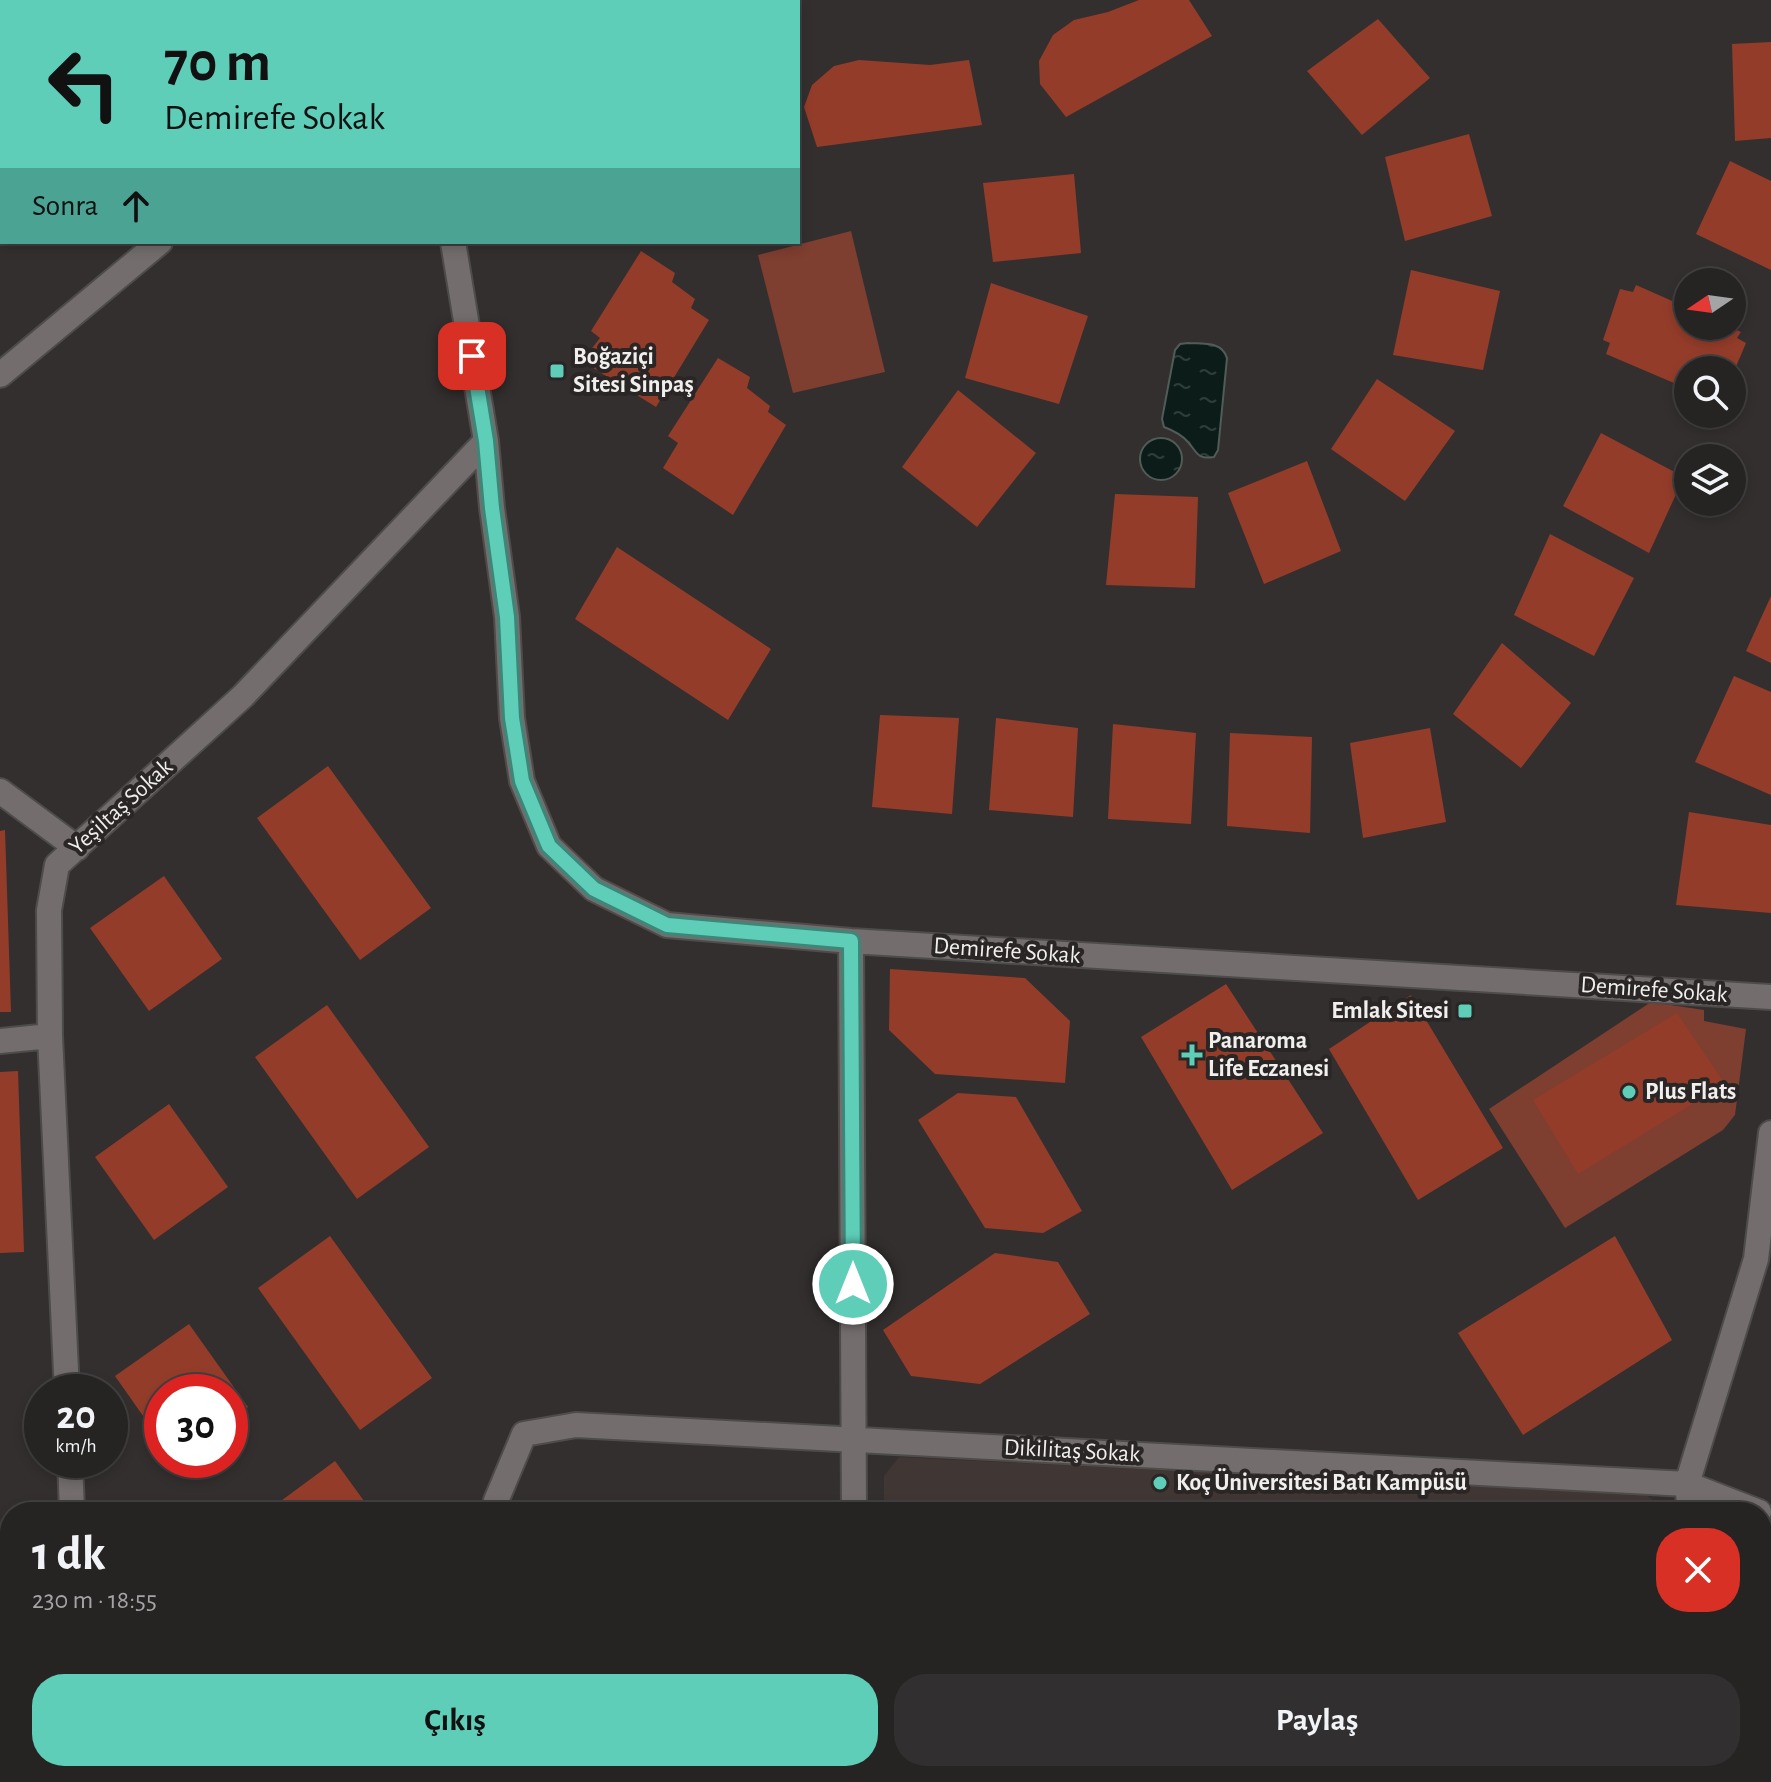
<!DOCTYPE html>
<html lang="tr">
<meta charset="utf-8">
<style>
:root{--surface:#262323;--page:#322f30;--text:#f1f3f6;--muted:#a4a4a6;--line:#424041;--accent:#5eceb8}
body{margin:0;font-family:"Alegreya Sans",sans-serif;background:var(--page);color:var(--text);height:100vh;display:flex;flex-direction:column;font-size:30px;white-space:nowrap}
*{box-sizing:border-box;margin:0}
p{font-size:26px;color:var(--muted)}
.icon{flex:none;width:44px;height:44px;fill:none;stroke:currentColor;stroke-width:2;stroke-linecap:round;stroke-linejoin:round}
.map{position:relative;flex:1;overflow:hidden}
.panel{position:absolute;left:0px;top:1502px;width:1772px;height:280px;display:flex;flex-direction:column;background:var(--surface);border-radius:32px 32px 0 0;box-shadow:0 4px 12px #0003,0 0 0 2px var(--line)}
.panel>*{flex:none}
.hud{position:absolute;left:0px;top:0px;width:800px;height:244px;box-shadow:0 4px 12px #0003,0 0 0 2px var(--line);background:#5eceb8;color:#111;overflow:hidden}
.needle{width:52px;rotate:257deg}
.buttons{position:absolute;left:1674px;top:268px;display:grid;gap:16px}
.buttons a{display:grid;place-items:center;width:72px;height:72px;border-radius:50%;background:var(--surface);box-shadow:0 4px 12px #0003,0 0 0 2px var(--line);font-size:40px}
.speed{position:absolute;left:24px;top:1374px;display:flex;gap:16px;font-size:40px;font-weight:700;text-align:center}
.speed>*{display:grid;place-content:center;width:104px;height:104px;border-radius:50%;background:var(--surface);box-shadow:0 4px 12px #0003,0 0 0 2px var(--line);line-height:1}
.speed small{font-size:20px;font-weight:400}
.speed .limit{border:12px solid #d22;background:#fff;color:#111}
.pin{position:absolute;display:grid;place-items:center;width:68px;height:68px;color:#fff;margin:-34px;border-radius:16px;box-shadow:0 4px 12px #0006}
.me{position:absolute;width:88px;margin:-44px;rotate:0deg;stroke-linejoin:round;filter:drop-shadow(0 0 6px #0008)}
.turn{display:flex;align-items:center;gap:28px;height:168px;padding:0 32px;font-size:36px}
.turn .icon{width:104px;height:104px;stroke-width:2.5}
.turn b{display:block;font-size:56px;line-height:68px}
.then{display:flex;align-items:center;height:76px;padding:0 32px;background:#0003;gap:16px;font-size:30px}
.round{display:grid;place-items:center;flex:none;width:84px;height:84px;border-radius:32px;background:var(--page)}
.overview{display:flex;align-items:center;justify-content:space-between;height:136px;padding:0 32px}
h1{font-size:48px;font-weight:700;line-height:60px}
.cta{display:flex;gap:16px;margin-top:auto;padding:16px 32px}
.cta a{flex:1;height:92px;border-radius:32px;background:var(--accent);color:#111;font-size:32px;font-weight:700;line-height:92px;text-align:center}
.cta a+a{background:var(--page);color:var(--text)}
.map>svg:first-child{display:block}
.built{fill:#403633}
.green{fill:#7e3e30}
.water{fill:url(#water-ripples);stroke:#515c59;stroke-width:2}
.building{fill:#943c2a}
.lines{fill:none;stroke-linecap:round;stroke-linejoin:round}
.minor-casing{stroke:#4e4b4b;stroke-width:28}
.minor{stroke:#736e6d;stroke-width:24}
.route-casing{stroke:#3d8678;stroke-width:20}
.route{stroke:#5eceb8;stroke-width:14}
.poi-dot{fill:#5eceb8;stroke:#292625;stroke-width:3}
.labels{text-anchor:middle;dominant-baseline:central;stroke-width:8;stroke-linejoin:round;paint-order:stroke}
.poi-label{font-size:24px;font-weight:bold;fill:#f1eeee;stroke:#292625;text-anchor:start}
.street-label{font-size:24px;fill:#f1eeee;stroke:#292625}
</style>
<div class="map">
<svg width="1771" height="1782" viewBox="0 0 1771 1782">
<defs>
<pattern id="water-ripples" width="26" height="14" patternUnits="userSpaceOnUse" patternTransform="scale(2)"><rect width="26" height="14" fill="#0c1d19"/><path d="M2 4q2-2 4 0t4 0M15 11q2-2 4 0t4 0" fill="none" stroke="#303e3b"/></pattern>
</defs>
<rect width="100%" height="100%" fill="#332f2f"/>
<!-- built -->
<path class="built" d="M899,1457l746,37 24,18h-785v-36z
M1762,1725l9,9v48h-888v-10h879z"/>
<!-- green -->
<path class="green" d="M851,231l34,141 -92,21 -35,-138z
M1651,1002l53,8v11l42,8 -11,86 -12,15 -158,98 -76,-119z"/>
<!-- water -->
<path class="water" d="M1188,343c15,1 34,-2 39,15l-9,92 -4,7c-17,3 -17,-5 -26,-15 -6,-7 -16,-12 -24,-15l-2,-8 13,-69 5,-6z
M1140 459a21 21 0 1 1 42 0a21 21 0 1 1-42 0Z"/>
<!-- building -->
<path class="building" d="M1139,0h50l23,36 -146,81 -26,-33 -1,-23 14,-26 21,-15 34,-8z
M1378,19l52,59 -68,57 -55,-64z
M1771,42v96l-36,3 -3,-97z
M859,60l71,5 39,-5 13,65 -165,22 -13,-40 8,-22 22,-19z
M1469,134l23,82 -87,25 -20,-84z
M1730,161l41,20v89l-75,-36z
M1074,174l7,79 -88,9 -10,-79z
M641,251l34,22 -3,9 23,17 -4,9 18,12 -53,87 -74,-46 18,-23 -9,-7z
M1411,270l89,21 -17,79 -90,-15z
M991,283l97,33 -29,88 -94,-26z
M1636,285l52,23v18h40l13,6 -4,6 9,5 -14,33v-6h-44v19l-82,-35 4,-11 -7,-3 17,-51 13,3z
M718,358l32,19 -3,11 23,18 -2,6 18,13 -53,90 -70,-47 15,-25 -10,-7z
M1377,379l78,52 -50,70 -74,-52z
M958,390l78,63 -59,74 -75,-60z
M1601,433l83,44 -35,76 -86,-47z
M1307,461l34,90 -77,33 -36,-91z
M1115,494l83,3 -3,91 -89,-3z
M1550,534l84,44 -40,78 -80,-41z
M617,547l154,102 -43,71 -153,-101z
M1771,596v67l-25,-12z
M1502,643l69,60 -50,65 -68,-54z
M1734,676l37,16v103l-76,-33z
M880,715l79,3 -7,96 -80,-7z
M996,718l82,10 -5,89 -84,-7z
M1113,724l83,9 -5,91 -83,-5z
M1430,728l16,94 -83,16 -13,-95z
M1230,733l82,4 -2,96 -83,-7z
M328,766l103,142 -71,52 -103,-142z
M1689,812l82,13v88l-95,-8z
M5,830l6,182h-11v-181z
M164,876l58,83 -73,52 -59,-83z
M890,969l135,9 45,43 -5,62 -130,-9 -46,-44z
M1226,984l97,149 -91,57 -91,-153z
M1411,995l92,153 -85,52 -89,-151z
M327,1005l102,142 -72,52 -102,-142z
M1677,1013l48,71 -147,90 -45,-74z
M18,1071l6,181 -24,1v-181z
M958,1093l58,4 66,114 -39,22 -58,-5 -67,-108z
M169,1104l59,83 -74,53 -59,-83z
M330,1236l102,142 -72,52 -102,-142z
M1615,1236l57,104 -149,95 -65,-102z
M995,1253l63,9 32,52 -110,70 -69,-8 -28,-46z
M189,1324l59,83 -18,13v-28h-68v51l-47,-67z
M335,1461l37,51h-106z
M10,1613v159h33v10h-43v-168z
M283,1772h109l7,10h-109z
M929,1772h85l-1,10h-85z"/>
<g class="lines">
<defs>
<path id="minor" d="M349,0l4,2
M424,2l4,-2
M453,242l33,199 6,67 15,109 5,101 10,63 27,65 45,43 73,36 184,16 920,56
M0,375l160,-133
M0,791l77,57
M851,941l3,571
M0,1041l50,-5
M67,1392l-17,-356 -1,-126 8,-45 186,-169 243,-255
M70,1460l2,52
M496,1512v-11l28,-67 52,-9 1111,59 72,28
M1690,1512l-3,-28 69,-225 15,-126
M1762,1704l9,9
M510,1772l5,10
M59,1782l2,-10
M854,1782v-10"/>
</defs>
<!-- minor casing -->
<use href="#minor" class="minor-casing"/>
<!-- minor -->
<use href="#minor" class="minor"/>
</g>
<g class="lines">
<defs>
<path id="route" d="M472,356l14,85 6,67 15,109 5,101 5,31 5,32 27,65 45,43 73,36 184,16 2,343"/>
</defs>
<!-- route casing -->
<use href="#route" class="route-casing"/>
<!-- route -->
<use href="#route" class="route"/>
</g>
<!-- markers -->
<g class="poi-dot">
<rect x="549" y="363" width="16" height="16" rx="4"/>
<rect x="1457" y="1003" width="16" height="16" rx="4"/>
<path d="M1188 1043h8v8h8v8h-8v8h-8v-8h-8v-8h8z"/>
<circle cx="1629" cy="1092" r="8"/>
<circle cx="1160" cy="1483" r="8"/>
</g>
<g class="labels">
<!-- poi labels -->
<g class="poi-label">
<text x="573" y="357">Boğaziçi<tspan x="573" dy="28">Sitesi Sinpaş</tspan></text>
<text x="1449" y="1011" text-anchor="end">Emlak Sitesi</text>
<text x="1208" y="1041">Panaroma<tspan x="1208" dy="28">Life Eczanesi</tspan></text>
<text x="1645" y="1092">Plus Flats</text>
<text x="1176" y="1483">Koç Üniversitesi Batı Kampüsü</text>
</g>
<!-- street labels -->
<g class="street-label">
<text transform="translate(121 807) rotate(-42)">Yeşiltaş Sokak</text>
<text transform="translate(1007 951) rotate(4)">Demirefe Sokak</text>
<text transform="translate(1654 990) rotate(4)">Demirefe Sokak</text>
<text transform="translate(1072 1451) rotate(3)">Dikilitaş Sokak</text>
</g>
</g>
</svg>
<div class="buttons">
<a><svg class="needle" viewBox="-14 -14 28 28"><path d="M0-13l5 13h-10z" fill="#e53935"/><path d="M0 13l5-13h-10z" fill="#a4a4a6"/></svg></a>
<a><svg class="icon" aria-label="search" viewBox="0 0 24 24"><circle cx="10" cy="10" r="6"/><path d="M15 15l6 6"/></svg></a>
<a><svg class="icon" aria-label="layers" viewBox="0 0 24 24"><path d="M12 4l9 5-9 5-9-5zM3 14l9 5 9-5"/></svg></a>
</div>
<div class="speed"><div>20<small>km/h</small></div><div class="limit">30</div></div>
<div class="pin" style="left:472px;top:356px;background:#d93025"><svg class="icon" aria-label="arrive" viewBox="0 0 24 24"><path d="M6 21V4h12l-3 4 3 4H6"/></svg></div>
<svg class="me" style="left:853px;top:1284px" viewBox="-20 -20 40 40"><circle r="17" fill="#5eceb8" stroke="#fff" stroke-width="3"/><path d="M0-11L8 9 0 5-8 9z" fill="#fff"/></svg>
<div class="hud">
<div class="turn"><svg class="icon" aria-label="left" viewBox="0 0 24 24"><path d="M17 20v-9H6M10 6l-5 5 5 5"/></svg><div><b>70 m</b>Demirefe Sokak</div></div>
<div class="then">Sonra<svg class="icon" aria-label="ahead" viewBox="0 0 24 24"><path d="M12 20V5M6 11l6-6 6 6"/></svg></div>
</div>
<section class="panel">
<div class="overview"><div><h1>1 dk</h1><p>230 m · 18:55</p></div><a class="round" style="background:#d93025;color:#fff"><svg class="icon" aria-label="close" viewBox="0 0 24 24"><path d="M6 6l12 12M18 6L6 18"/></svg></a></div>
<div class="cta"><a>Çıkış</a><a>Paylaş</a></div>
</section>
</div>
